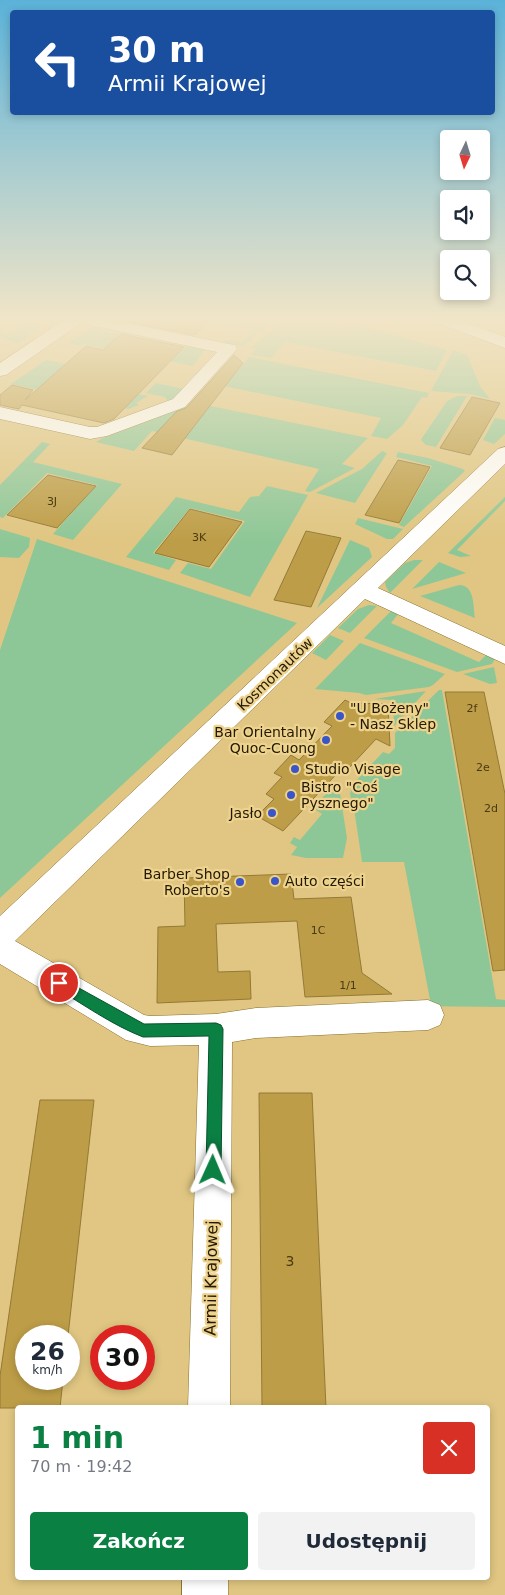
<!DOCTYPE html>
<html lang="pl">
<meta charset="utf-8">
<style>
:root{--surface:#fff;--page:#f2f2f3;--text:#1f2937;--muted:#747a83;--accent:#0b8043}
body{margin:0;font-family:"DejaVu Sans",sans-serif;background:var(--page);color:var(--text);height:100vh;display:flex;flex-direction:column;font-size:19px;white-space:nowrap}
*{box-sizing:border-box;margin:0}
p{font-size:16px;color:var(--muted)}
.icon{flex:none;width:28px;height:28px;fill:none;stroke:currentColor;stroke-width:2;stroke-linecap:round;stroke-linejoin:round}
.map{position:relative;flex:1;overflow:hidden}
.drawer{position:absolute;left:15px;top:1405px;width:475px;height:175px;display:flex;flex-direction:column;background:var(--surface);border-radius:5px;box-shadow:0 2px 8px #0003}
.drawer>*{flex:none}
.guide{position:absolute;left:10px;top:10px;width:485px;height:105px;border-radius:5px;box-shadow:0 2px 8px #0003;background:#1a4fa0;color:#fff;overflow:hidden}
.needle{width:32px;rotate:184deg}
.fabs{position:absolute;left:440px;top:130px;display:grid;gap:10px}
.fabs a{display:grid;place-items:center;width:50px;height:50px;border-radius:5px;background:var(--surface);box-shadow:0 2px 8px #0003;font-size:25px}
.speed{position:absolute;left:15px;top:1325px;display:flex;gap:10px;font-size:25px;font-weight:700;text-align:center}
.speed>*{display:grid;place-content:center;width:65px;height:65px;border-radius:50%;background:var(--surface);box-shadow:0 2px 8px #0003;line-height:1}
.speed small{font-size:12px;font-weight:400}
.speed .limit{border:8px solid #d22;background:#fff;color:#111}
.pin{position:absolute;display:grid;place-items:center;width:42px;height:42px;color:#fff;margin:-21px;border:2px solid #fff;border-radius:50%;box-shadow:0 1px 5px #0007}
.me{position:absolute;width:55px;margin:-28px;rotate:1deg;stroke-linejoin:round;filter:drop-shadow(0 0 4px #0008)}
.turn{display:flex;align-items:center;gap:18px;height:105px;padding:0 15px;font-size:22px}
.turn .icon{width:65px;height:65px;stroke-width:2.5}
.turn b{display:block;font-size:35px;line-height:42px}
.round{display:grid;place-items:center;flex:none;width:52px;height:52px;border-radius:5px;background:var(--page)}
.overview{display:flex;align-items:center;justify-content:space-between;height:85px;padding:0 15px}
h1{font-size:30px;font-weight:800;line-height:38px;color:var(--accent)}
.action{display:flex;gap:10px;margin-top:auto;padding:10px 15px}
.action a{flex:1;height:58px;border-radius:5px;background:var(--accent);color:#fff;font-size:20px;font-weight:800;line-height:58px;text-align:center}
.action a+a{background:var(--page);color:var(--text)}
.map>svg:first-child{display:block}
.green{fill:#8ec797}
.building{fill:#bd9d47;stroke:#947a37}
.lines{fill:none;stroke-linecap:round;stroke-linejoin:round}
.minor-casing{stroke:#876f2b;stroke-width:1}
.minor{fill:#fff;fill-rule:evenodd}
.route{fill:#0b8043;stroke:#07532c}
.poi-dot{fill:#3a55c7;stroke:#eed38f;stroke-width:2}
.labels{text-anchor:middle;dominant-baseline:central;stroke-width:4.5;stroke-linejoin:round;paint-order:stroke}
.number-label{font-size:11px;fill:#4a3a12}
.street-label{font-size:14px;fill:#231900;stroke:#eed38f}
.poi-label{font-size:14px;fill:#231900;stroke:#eed38f;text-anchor:start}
.near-number-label{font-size:14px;fill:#4a3a12}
.near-street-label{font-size:16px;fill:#231900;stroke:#eed38f}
</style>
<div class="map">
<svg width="505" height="1595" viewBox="0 0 505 1595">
<rect width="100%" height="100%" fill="#e0c682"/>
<!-- green -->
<path class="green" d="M11,319h13l18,7 -24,17 -18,-6v-5l8,3 18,-11z
M199,319h45l4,2 30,-2 -18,12 -16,15 -20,-3 2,-3 16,3 13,-13z
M286,319h36l9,2 -5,4 16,4 9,-6 96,27 -11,21 -151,-29 -14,16 -20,-3 5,-6 -6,-1z
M97,325l10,2 -9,3 86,19 4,-5 18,4 -13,18 -110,-22 -3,2 -11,-3z
M453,350l14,5 13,31 10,13 -20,-5 -39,-3z
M249,357l180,36 -2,5 -5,-1 -19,28 -16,14 -16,-3 10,-18 -158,-32z
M46,360l35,7 58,27 9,2 -12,7 3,2 -11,4 -117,-25z
M156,383l28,6 -10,11 -6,1 -3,-4 -19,-4z
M457,396h10l-31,51 -10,-2 -5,-5 1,-2 25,-37z
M201,404l167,34 -26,26 13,4 -45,24 -5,-1 14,-22 -167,-38 -18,20 -38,-9 7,-4 88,-33z
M495,418l10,2v14l-11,10 -11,-4z
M42,442l8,2 -17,18 89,22 -49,56 -20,-6 44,-49 -50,-12 -44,45 -3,-1v-32z
M382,451l5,2 -32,50 -39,-10 46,-24z
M398,452l30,6 35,11 2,2 -61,56 -5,-2 33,-59 -36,-9z
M267,486l41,9 -58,102 -70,-24 8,-10 23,6 34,-48 -55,-13 -37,45 23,7 -7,10 -43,-13 50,-60 63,15 11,-15 9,-1z
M505,497v4l-48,49 14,6 -11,1 -12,-4z
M358,518l45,11 -10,10h-6l-32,-15z
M0,529l30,9 -1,9 -10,11 -19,-1z
M37,539l260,84 -297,275v-248z
M350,540l19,8 3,9 -55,51z
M414,560h9l-33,33 -4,-6 -1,-5 20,-19z
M439,562l27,11 -54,16z
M459,585c16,0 14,21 16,33l-55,-22z
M369,605l8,1 -27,27 -12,-5 20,-19z
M391,611l8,2 -8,10 88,39 9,-9 7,6 -3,5 -35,8 -93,-34z
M330,635l14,6 -18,19 -14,-7z
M360,643l85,31 -12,11 -4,2 -63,8 -7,-2 -44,-4z
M494,667l3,16 -7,1 -27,-10z
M439,690h3l54,309 9,1v7l-97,-1 -2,-2 3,-4h21l-26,-138h-42l-7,-47 -5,-21 3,-10 30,-32 6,2 6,-6v-15z
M426,691l-32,35 -1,-26 -19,-1z
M338,781l9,57 -4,20h-37l-15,-3 6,-8 -7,-4 4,-6 6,3 22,-26 -9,-6z"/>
<!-- building -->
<path class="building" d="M137,319h74l-16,16 -61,-12z
M121,334l63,13 -70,72 -10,4 -82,-18 -3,4 -19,-4v-10l12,-10 21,5 -8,10 61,-54 17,4z
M234,355l9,8 -71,92 -30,-7 34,-36 10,-4z
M472,397l28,6 -30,52 -30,-7z
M398,460l32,7 -31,56 -34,-8z
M48,475l48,11 -39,42 -50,-13z
M190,509l52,13 -33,45 -54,-14z
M306,531l35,7 -30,69 -37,-7z
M445,692h39l21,102v176l-12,1z
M345,700l6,3 37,1 2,42 -14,-7 -28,30 -4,-3 -61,65 -26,-15 17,-17 -8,-5 16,-17 -8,-4 17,-18 8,5 33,-34 -8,-4z
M291,874l3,25 57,-2 11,76 30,21 -87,3 -8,-76 -81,3 2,48 32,-1 1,28 -94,4 1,-76 27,-1 -1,-48z
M259,1093h53l14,315h-64z
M40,1100h54l-26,236h-42v43h37l-3,29h-60v-32z"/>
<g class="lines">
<defs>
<path id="minor" d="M65,319h42l122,25 6,1 2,4 -52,58 -78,29 -17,3 -90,-20v-12l90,20h7l76,-28 44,-47 -136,-29 -75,52 -6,1v-13z
M433,319h23l49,18v11l-70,-26z
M505,447v17l-127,124 127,58v18l-140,-65 -350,342 129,74 6,1 66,-2 40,-6 172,-8 12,5 4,10 -4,10 -12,5 -172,8 -24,4 -2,366h-42l11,-363 -49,1 -24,-6 -126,-76v-48l498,-467z
M182,1578h46v17h-46z"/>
</defs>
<!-- minor casing -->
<use href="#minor" class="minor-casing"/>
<!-- minor -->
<use href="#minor" class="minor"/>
</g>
<!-- sky -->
<linearGradient id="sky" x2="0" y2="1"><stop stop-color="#5bb2d9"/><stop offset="0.59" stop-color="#f1e5c7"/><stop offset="1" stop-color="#f1e5c7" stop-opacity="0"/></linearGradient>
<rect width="505" height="542" fill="url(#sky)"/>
<!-- route -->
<path class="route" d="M59,977l85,47 72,-1 5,2 2,4 -2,141 -2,5 -6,2 -5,-2 -2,-5 3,-134 -66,1c-31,-12 -60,-33 -89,-50l-2,-4 2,-4z"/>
<!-- markers -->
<g class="poi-dot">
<circle cx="340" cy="716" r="5"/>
<circle cx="326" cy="740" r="5"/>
<circle cx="295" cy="769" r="5"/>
<circle cx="291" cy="795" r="5"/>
<circle cx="272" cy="813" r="5"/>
<circle cx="275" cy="881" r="5"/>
<circle cx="240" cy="882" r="5"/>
</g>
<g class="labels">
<!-- number labels -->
<g class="number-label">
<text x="52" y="501">3J</text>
<text x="199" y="537">3K</text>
<text x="472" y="708">2f</text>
<text x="483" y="767">2e</text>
<text x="491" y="808">2d</text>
<text x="318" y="930">1C</text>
<text x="348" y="985">1/1</text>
</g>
<!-- street labels -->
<g class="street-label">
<text transform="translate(275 674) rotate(-44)">Kosmonautów</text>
</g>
<!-- poi labels -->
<g class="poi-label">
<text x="350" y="708">"U Bożeny"<tspan x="350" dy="16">- Nasz Sklep</tspan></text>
<text x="316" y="732" text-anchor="end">Bar Orientalny<tspan x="316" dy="16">Quoc-Cuong</tspan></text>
<text x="305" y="769">Studio Visage</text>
<text x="301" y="787">Bistro "Coś<tspan x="301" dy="16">Pysznego"</tspan></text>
<text x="262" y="813" text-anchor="end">Jasło</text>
<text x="230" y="874" text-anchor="end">Barber Shop<tspan x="230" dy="16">Roberto's</tspan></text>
<text x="285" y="881">Auto części</text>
</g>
<!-- near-number labels -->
<g class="near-number-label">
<text x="290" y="1261">3</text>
</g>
<!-- near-street labels -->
<g class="near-street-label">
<text transform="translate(211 1278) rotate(-89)">Armii Krajowej</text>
</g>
</g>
</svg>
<div class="fabs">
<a><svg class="needle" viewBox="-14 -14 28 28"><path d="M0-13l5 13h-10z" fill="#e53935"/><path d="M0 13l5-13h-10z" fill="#747a83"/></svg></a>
<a><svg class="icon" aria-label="sound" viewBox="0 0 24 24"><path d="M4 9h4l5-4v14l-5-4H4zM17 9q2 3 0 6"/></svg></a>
<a><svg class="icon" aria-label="search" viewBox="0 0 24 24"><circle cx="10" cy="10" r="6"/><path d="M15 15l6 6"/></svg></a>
</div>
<div class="speed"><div>26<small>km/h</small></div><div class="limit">30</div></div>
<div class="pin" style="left:59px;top:983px;background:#d93025"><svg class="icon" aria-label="arrive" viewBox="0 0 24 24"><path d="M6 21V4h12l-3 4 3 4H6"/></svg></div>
<svg class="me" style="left:213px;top:1170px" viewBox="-20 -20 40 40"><path d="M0-17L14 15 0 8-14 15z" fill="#0b8043" stroke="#fff" stroke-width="4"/></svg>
<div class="guide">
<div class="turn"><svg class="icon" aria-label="left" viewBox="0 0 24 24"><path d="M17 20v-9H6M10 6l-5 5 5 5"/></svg><div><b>30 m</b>Armii Krajowej</div></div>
</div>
<section class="drawer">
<div class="overview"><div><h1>1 min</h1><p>70 m · 19:42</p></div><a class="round" style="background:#d93025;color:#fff"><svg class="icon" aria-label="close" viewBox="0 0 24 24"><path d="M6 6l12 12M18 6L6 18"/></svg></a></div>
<div class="action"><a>Zakończ</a><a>Udostępnij</a></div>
</section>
</div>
